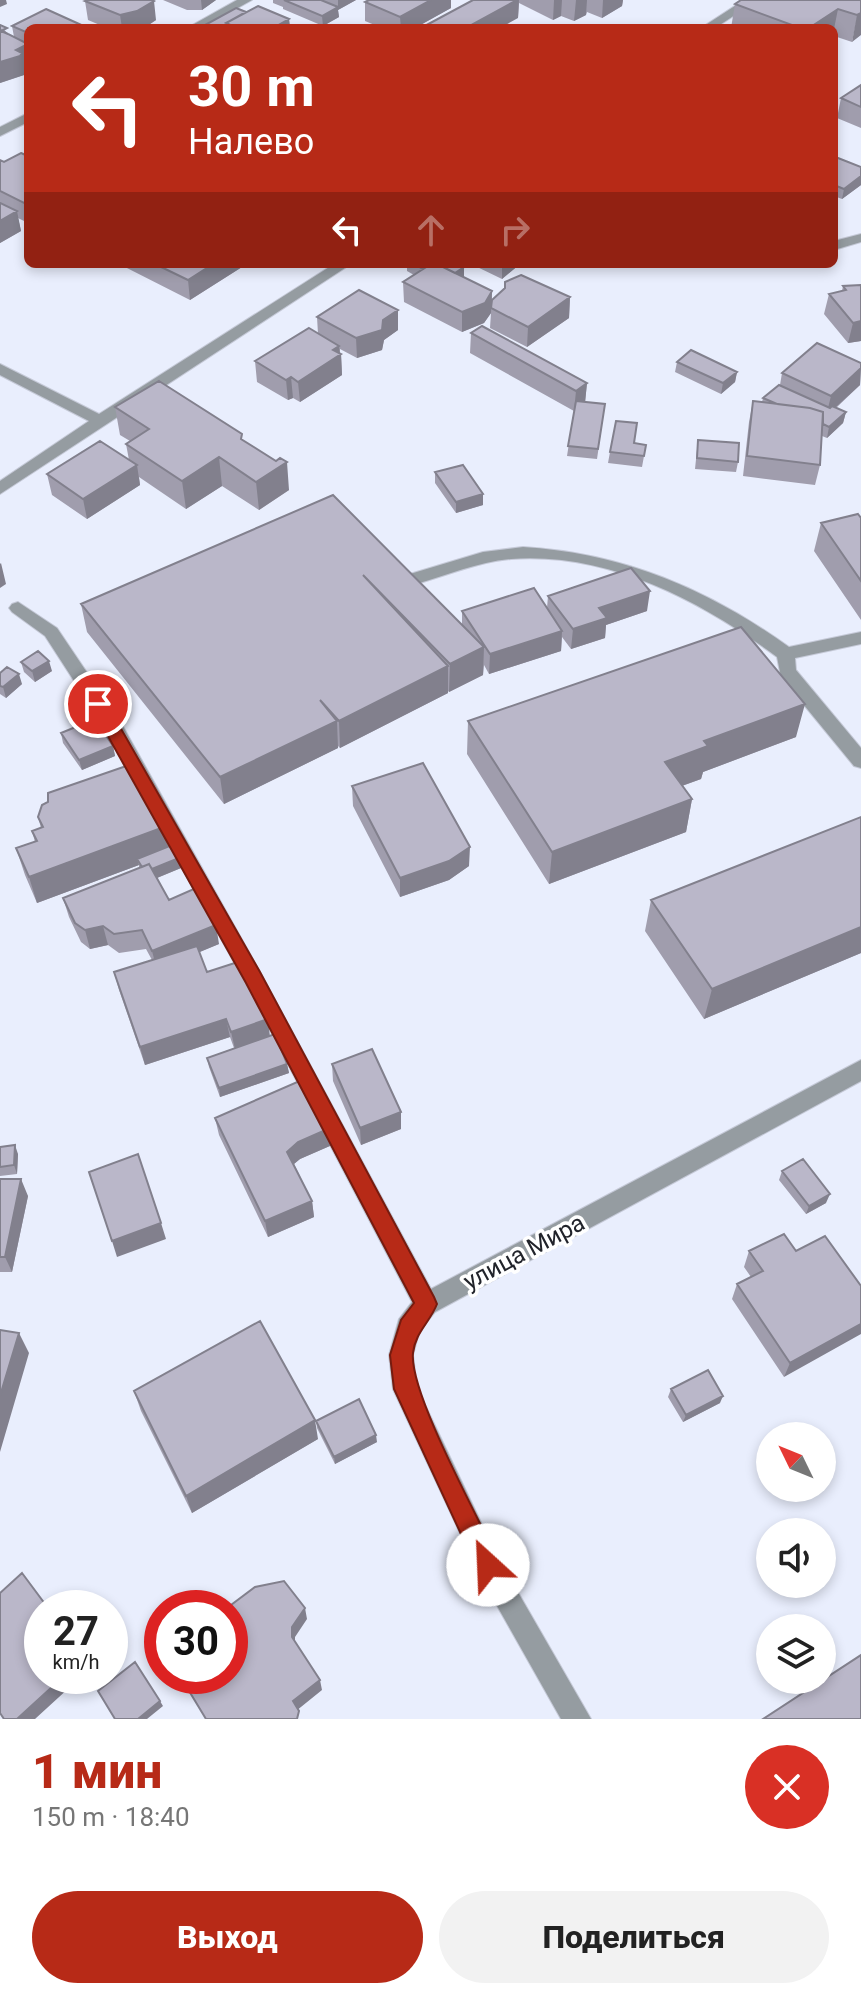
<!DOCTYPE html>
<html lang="ru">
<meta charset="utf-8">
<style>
:root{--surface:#fff;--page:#f2f2f2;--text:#222;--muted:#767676;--accent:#b72a17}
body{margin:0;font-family:Roboto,sans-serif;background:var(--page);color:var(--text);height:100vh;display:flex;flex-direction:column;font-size:30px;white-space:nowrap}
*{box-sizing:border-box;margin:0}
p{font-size:26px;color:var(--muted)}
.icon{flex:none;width:44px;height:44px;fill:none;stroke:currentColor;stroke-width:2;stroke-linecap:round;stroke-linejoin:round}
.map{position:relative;height:1719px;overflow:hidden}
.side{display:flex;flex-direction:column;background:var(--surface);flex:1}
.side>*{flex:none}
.banner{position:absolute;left:24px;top:24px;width:814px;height:244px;border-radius:12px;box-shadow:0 4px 12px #0003;background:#b72a17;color:#fff;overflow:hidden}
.needle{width:52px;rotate:313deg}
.buttons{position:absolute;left:756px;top:1422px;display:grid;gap:16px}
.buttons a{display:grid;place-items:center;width:80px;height:80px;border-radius:50%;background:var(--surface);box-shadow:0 4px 12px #0003;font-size:40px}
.speed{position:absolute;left:24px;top:1590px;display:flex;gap:16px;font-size:40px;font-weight:700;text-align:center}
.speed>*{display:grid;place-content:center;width:104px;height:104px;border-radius:50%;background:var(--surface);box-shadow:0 4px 12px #0003;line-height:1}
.speed small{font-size:20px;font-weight:400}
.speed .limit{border:12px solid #d22;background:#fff;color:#111}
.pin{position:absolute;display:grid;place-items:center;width:68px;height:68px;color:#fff;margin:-34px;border:4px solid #fff;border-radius:50%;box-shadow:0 2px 8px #0007}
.me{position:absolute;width:88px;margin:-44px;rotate:335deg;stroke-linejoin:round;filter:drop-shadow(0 0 6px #0008)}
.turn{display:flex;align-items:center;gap:28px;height:168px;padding:0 32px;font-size:36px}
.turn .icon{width:104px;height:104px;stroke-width:2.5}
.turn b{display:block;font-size:56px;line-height:68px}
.lanes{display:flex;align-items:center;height:76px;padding:0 32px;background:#0003;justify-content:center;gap:40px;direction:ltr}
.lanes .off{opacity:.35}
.round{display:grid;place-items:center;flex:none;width:84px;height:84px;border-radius:42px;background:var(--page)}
.overview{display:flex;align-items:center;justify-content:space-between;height:136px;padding:0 32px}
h1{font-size:48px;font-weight:800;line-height:60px;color:var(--accent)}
.cta{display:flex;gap:16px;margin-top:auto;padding:16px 32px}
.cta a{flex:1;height:92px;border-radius:48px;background:var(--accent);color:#fff;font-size:32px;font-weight:800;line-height:92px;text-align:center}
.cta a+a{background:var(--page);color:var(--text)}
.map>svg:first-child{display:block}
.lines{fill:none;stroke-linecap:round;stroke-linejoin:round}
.minor-casing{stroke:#c5c9d7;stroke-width:2}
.minor{fill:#959ca1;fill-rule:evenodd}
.wall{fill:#a09dad}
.shaded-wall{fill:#82808d}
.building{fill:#bab7c9;stroke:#82808d;stroke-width:2}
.route{fill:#b72a17;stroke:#771b0f;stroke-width:2}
.labels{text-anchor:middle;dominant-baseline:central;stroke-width:7;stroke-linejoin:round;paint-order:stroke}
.near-street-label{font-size:24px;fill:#21232a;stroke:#fff}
</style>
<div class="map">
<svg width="861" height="1719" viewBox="0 0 861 1719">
<rect width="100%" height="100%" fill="#e9eefd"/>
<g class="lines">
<defs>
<path id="minor" d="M237,0h15l-50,28h-15z
M744,0h14l-43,28h-14z
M28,113v9l-28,14v-9z
M861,234v8l-27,8v-9z
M334,264h17l-351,230v-13l89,-60 -89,-46v-11l99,50z
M523,547c100,6 185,42 266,100l72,-15v12l-66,14 1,12 65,78v20l-7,-2 -73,-89 -4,-20c-76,-56 -168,-105 -266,-98 -33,3 -63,16 -95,25l-9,-6 3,-4 73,-22z
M18,602l39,26 64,95 139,249 171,317 430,-229v21l-426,231 -16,20 -6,23 4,33 80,168 94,163h-30l-82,-145 -86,-185 -4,-34 10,-36 13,-17 -166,-318 -139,-252 -62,-96 -33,-24 -3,-4 3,-4z"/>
</defs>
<!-- minor casing -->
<use href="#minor" class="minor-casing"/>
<!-- minor -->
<use href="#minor" class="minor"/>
</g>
<!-- wall -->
<path class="wall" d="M163,0h53l-14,10h-15z
M273,0h83l-18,10 1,7 -16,9 -40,-17v-2l-10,-4z
M369,0h82v8l-36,20h-33l-17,-7v-19z
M473,0h150l-1,6 -20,12 -15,-6 -1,3 -12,6 -13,-5 -8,4 -34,-17 -1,15z
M861,0l-9,42 -18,-6v-8h-103l4,-24z
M85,1l71,19 -12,8h-37l-19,-8z
M246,12l43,7 1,9h-85v-3z
M0,25l8,9 6,3 -2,-11 16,2v38l-3,1 1,6 -2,2 -24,8z
M861,85v43l-24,-10 4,-20z
M28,156v67l-10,-5 3,13 -21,12v-83l4,2z
M834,161l27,6v18l-19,14 -8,-3z
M122,264h120v3l-52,33 -67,-34z
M407,264h51l6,3v10l28,14v9l78,-3 -1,21 -42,29 -37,-19 1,-15 -7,10 -22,9 -58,-30 -1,-20 11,-7 -7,-4z
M471,264h49l-18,15z
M861,285v56l-13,2 -24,-29 5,-20 13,-3 1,-5z
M398,310v20l-14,10 -2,10 -25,8 -17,-9v5h1l1,21 -42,27 -7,-4 -5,2 -31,-18 -2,-21 63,-27 -1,-17z
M471,333l116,50 -2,19 20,2 -8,55 -30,-3 7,-45 -104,-58z
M677,362l60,10 -2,10 -14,12 -46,-22z
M861,363l-1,22 -24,23 10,4 -3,11 -16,15 -5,-2 -2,29 -5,20 -72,-9 6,-54 4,-21 9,1 1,-4 17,-13 2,-12z
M115,407l128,33 46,50 -30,20 -37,-24 -36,23 -47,-32 1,8 -53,34 -35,-24 -5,-21 82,-14 -3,-16 4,-3 -10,-6z
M698,440l40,22 -2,10 -41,-3z
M634,443l12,2 -4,22 -34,-4 2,-11z
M435,472l48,33 -27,8 -21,-30z
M861,518v102l-47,-69 7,-28z
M548,596l99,15 -41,14 -1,13 -34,11 -9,-12 -1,14 -72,23 -5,-9 -1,10 -34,17 -1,-1v2l-108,55 -2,-2v2l-114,56 -137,-172 -6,-28 381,20v-13l85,-3z
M21,662l31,9 -17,11 -11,-10z
M0,673l22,11 -16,14 -6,-4z
M468,721l328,16 -93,35 -2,7 -19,7 10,13 -6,33 -137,52 -82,-130z
M61,733l52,13 2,10 -33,14 -19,-27z
M352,786l117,80 -20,14 -49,17 -47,-91z
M38,817l130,30 11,11 2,10 -24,10 12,22 50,44 -20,8 8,20 63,64 17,28 2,9 -69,24 -11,-30 -2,-9 27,-10 -4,-11 -85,28 -26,-75 -5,-18 38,-12 -6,-11 -27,4 -11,-8 -18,4 -9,-7 -12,-25 -6,-19 76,-30v-3l-102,38 -12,-28 -9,-27 19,-6 -3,-11 9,-3z
M861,817v136l-157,66 -59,-88 6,-31z
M332,1064l69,65 -40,16 -28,-64z
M215,1118l124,24 -39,17 -6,5 18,37 2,16 -46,20 -49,-102z
M0,1147l18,7 -1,20 -17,2z
M782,1171l44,32 -20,11 -27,-34z
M0,1179l28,17 -16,76h-12z
M749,1251l112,35 -77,91 -52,-78 5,-15 14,-7 -7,-10z
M671,1389l49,14 -37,19 -15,-25z
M134,1391l184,48 -126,74 -51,-102z
M316,1421l61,21 -42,22 -18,-36z"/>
<!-- shaded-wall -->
<path class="shaded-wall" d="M0,0h6l1,4 -7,3z
M201,0h15l-14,10z
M338,0h18l-18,10 1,7 -16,9 -1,-10 16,-9z
M431,0h20v8l-36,20h-14l-1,-11z
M517,0h2l-1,18 -18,10h-34z
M554,0h8l-1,16 -8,4z
M576,0h11l-1,15 -12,6z
M603,0h20l-1,6 -20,12z
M154,1l2,19 -12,8h-22l-2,-13z
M838,9l-4,20v-1h-25z
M861,13v22l-9,7 5,-27z
M289,19l1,9h-17z
M28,45v21l-3,1 1,6 -2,2 -24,8v-21l16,-12z
M861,176v9l-19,14 2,-10z
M28,201v20l-4,-18z
M17,211l4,20 -21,12v-22z
M213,264h29v3l-52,33 -2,-20z
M502,264h18l-18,15z
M464,267v11l-15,-1z
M492,291l-1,22 -7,10 -22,9v-20z
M570,297l-1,21 -42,29 1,-20z
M398,310v20l-14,10 -2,10 -25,8 -1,-20z
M861,321v20l-13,2 5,-20z
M339,346l1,9 1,-1 1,21 -42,27 -2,-20 35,-32z
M861,368l-1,17 -34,31 5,-20z
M737,372l-2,10 -14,12 2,-11z
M291,377l2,21 -5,2 -2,-20z
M587,383l-2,20 -11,8 2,-20z
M846,412l-3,11 -16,15 2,-11z
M219,457l3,29 -36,23 -4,-28z
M287,462l2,28 -30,20 -3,-28z
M137,465l3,20 -53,34 -4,-20z
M483,494v11l-27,8v-11z
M1,563l5,21 -6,4v-24z
M650,591l-3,20 -41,14 -1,13 -34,11 2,-20 26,-21z
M562,631l-1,20 -72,23 1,-20z
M484,647l-1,28 -34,17 1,-28z
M49,661l3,10 -17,11 -3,-11z
M448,666v27l-108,55 -1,-27z
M19,674l3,10 -16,14 -3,-11z
M805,704l-9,33 -93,35 -2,7 -42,15 6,-32 39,-21z
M337,721l1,27 -114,56 -4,-27z
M113,746l2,10 -33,14 -3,-10z
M692,799l-6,33 -137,52 3,-32z
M164,827l6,27 -33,5 2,6 -102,38 -8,-26z
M470,847l-1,19 -20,14 -49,17v-19z
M179,858l2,10 -34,14 -2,-10z
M216,925l3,19 -62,26 -5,-19z
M103,926l5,19 -18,4 -5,-19z
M861,927v26l-157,66 8,-30z
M226,1019l4,18 -85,28 -5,-18z
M268,1019l2,18 -35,12 -4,-17z
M287,1064l2,9 -69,24 -1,-9z
M401,1112v17l-40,16 -1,-17z
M337,1125l2,17 -39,17 -11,9 -2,-16 11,-10z
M15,1145l3,9 -1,20 -3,-9z
M21,1179l7,17 -16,76 -7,-15z
M830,1194l-4,9 -20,11 3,-8z
M312,1201l2,16 -46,20 -3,-16z
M161,1223l5,16 -49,18 -5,-16z
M861,1324v10l-77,43 6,-14z
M19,1333l10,20 -29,99v-56z
M723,1396l-3,7 -37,19 3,-7z
M315,1420l3,19 -126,74 -6,-17z
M376,1435l1,7 -42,22 -1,-7z
M305,1608l2,11 -12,18v10l-3,-10v-10z
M64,1676h18l-47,43h-18z
M320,1680l2,10 -26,21 -3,-10z
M160,1701l3,5 -16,13h-9z"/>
<!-- building -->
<path class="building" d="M88,0h64l2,1 -17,10 -17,4 -35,-14z
M284,0h37l17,7 -16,9z
M369,0h62l-31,17 -35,-15z
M473,0h44l-51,28h-45z
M741,0h120v13l-4,2 -19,-6 -29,19h-9l-65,-24z
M258,6l31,13 -16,9h-36l-11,-5z
M236,8l10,4 -20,11v3l-4,2h-11l-6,-3z
M46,9l42,19h-60v5l-16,-7z
M0,25l7,3 -6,3 7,3 -8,-4z
M629,25l8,3h-14z
M0,30l28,14 -12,6 6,3 -2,3 -20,6z
M861,85v22l-20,-9z
M21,153l7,3v45l-4,2 -24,-12v-31l4,2z
M838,158l23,9v9l-17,13 -10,-4v-24z
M0,203l17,8 -17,10z
M155,264h58l-25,16z
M414,264h17l-8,5z
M431,264h6l55,27 -7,12 -23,9 -59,-30z
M437,264h21l6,3 -9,6z
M521,275l49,22 -42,30 -37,-19 1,-8 13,-12v-6z
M861,285v36l-8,2 -24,-29 17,-4 -3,-4z
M359,290l39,20 -15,10 -1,10 -26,8 -39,-21z
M482,326l105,57 -11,8 -105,-58z
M309,328l30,18 -6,4 8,4 -43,28 -7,-5 -5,3 -31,-19z
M817,343l44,20v5l-30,28 -49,-23z
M691,350l46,22 -14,11 -46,-21z
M159,381l83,53 -1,5 35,22 4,-3 7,4 -31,20 -37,-25 -37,24 -56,-37 23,-15 -34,-22z
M779,385l51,23 2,-2 14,6 -17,15 -6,-3v-12l-13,-4 -33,-4 -14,-6z
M576,401l29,3 -7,45 -30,-3z
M753,401l57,7 13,4 -3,53 -73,-9z
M616,421l21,2 -3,20 12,2 -2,11 -34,-4z
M698,440l41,3 -1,19 -41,-4z
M100,441l37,24 -54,34 -36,-25z
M463,465l20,29 -27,8 -21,-30z
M333,495l151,152 -34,17 -87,-89 85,91 -109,55 -19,-21 17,21 -117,56 -139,-173z
M858,514l3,4v63l-40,-58z
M631,568l19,23 -51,17 8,10 -34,11 -25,-33z
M534,588l28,43 -72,23 -28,-43z
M741,627l64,77 -101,37 4,5 -43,16 27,37 -140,53 -84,-131z
M38,651l11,10 -17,10 -11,-9z
M7,667l12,7 -16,13 -3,-1v-13z
M95,719l18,27 -34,14 -18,-27z
M423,763l47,84 -21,14 -49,17 -48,-92z
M132,764l32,63 -135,50 -13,-29 21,-7 -5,-10 11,-4 -5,-10 4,-12 6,-3v-9z
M861,817v110l-149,62 -61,-89z
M172,845l7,13 -27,11 -3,-5 -7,3 -5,-8z
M149,864l20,36 27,-12 20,37 -64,26 -10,-21 -28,4 -11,-8 -18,4 -10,-7 -12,-25z
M197,946l10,26 37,-12 24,59 -37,13 -5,-13 -86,28 -26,-75z
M275,1034l12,30 -68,24 -12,-30z
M372,1049l29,63 -41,16 -28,-64z
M311,1076l26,49 -39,17 -11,10 25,49 -47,20 -50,-103z
M15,1145l-1,20 -14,2v-20z
M138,1154l23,69 -49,18 -23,-69z
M803,1159l27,35 -21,12 -27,-35z
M0,1179h21l-16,78h-5z
M784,1234l12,17 29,-15 36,50v38l-71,39 -53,-79 26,-13 -14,-20z
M260,1321l55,99 -129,76 -52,-105z
M0,1330l19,3 -19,63z
M708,1370l15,26 -37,19 -15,-26z
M359,1399l17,36 -42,22 -18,-36z
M22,1573l26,35h-6v68h22l-47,43h-13l-4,-6v-120z
M284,1581l21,27 -13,19v10l28,43 -27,21 6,10 -2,8h-91l-26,-43h50v-68h-3l28,-21z
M861,1655v64h-98z
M135,1662l25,39 -22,18h-23l-17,-28z"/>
<!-- route -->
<path class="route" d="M98,697l6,2 156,273 174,325 3,7c-7,18 -22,29 -24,49 -4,39 64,162 83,203l4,9 -4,8 -8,4 -9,-4 -85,-184 -4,-34 11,-35 13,-17 -168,-320 -156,-279z"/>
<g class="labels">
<!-- near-street labels -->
<g class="near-street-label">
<text transform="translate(524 1252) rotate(-28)">улица Мира</text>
</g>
</g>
</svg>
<div class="buttons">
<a><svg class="needle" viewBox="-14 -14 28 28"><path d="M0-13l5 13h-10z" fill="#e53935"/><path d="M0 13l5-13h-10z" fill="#767676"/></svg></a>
<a><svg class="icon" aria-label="sound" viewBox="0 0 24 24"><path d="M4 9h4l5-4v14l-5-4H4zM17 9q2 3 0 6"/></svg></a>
<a><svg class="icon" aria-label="layers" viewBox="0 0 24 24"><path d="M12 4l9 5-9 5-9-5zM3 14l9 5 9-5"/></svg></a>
</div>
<div class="speed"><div>27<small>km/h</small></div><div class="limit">30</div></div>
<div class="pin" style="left:98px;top:704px;background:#d93025"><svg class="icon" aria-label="arrive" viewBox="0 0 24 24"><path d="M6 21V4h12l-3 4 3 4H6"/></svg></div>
<svg class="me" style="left:488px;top:1565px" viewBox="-20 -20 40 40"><circle r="19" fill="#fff"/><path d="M0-13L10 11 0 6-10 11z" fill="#b72a17"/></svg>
<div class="banner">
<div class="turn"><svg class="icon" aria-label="left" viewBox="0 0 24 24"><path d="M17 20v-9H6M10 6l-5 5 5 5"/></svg><div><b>30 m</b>Налево</div></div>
<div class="lanes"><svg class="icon" aria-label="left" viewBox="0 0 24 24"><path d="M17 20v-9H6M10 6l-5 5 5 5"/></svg><svg class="icon off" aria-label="ahead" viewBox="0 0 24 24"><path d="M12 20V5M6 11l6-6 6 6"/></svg><svg class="icon off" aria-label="right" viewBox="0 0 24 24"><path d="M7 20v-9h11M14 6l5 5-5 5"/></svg></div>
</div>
</div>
<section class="side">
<div class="overview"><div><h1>1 мин</h1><p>150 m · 18:40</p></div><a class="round" style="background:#d93025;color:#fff"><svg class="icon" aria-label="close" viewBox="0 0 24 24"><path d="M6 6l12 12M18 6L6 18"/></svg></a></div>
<div class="cta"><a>Выход</a><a>Поделиться</a></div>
</section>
